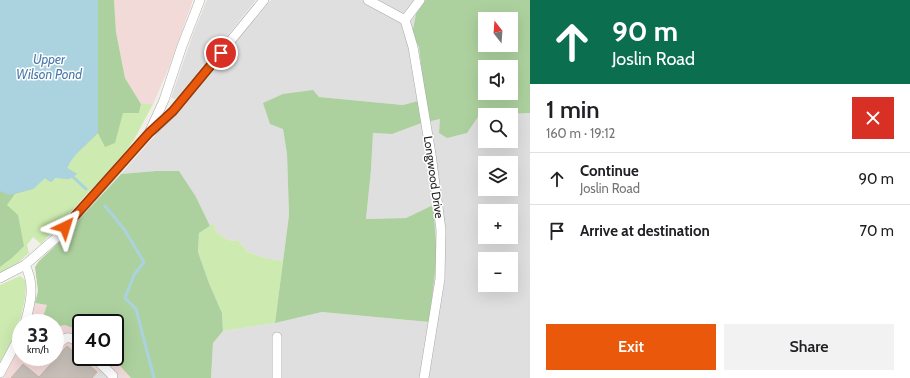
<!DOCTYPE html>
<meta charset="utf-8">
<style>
:root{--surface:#fff;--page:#f2f2f2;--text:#202124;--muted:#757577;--line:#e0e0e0;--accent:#ea580c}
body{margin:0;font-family:Cabin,sans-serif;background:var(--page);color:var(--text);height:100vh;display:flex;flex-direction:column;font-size:15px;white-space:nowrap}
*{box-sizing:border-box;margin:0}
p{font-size:13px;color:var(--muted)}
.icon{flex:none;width:22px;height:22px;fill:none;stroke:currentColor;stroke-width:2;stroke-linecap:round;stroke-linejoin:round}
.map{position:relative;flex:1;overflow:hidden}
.drawer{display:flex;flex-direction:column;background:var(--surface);width:380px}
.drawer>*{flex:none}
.top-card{background:#0b6e4f;color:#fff;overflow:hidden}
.needle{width:26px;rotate:343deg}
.controls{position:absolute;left:478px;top:12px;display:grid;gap:8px}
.controls a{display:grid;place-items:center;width:40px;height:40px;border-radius:0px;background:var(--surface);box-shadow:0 4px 16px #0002;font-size:20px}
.speed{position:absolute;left:12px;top:314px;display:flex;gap:8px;font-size:20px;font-weight:700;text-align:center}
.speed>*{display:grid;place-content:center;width:52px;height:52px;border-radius:50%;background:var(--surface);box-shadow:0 4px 16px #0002;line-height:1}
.speed small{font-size:10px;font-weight:400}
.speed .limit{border:2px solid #111;border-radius:6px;background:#fff;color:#111}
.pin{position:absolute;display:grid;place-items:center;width:34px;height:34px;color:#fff;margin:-17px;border:2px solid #fff;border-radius:50%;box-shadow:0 1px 4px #0007}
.me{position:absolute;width:44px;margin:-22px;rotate:41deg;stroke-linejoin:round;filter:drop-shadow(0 0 3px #0008)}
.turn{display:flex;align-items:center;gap:14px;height:84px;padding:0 16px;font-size:18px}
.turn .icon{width:52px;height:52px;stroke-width:2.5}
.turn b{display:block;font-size:28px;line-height:34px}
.round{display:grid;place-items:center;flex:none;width:42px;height:42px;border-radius:0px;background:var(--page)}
.head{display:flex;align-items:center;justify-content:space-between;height:68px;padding:0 16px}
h1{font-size:24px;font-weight:600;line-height:30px}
.button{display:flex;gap:8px;margin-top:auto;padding:8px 16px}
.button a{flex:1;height:46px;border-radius:0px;background:var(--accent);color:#fff;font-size:16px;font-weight:600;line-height:46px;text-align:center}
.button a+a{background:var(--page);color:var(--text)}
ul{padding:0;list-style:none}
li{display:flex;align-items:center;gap:12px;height:52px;padding:0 16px;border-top:1px solid var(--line)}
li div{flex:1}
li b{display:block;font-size:15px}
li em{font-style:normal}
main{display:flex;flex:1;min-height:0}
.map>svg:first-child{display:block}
.residential{fill:#e0dfdf;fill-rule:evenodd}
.commercial{fill:#f2dad9}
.grass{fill:#cdebb0}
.forest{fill:#add19e;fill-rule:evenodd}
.parking{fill:#e2e2e2}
.water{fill:#aad3df}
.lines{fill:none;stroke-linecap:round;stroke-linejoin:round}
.stream{stroke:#aad3df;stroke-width:3}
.building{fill:#c7bfb8;stroke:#c4b6ab}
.minor-casing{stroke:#a9a9a9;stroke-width:10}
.minor{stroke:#fff;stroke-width:9}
.route-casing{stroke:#983908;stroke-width:10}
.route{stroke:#ea580c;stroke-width:7}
.labels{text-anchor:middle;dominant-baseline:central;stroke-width:3;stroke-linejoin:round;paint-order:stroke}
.street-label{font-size:12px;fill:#222;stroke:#fff}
.water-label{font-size:13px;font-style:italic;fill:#4a7aab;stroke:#fff}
</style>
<main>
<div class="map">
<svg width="530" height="378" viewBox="0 0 530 378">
<rect width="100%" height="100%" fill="#f2efe9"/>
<!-- residential -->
<path class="residential" d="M207,0h49l-80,99 -5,-1 22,-64z
M271,0h154l-9,14 -4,20 7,13 7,52 -23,6 -84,-8 -36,32 4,25 2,61 -6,46 -18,-3 -17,-6 -10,-11 -10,-1 -12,-8 -2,-9 -4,3 -14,-29 -40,-26 -35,3 77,-87z
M482,111l10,4h-7v26h26v-26h-5l24,-2v265h-319l2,-35 10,-12 52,-8 47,-11 107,10 4,-117 -27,13 -40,1 5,-49 2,-37 19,1 27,-10 21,-5 27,14zM485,163h26v26h-26zM485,211h26v26h-26zM485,259h26v26h-26z"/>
<!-- commercial -->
<path class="commercial" d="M114,0h79l-23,65 -17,39h-12l-16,-26 -9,-46z
M35,303l12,2 1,18h-17z
M65,325l16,6v26h31l19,21h-128l18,-34v13h34v-30z"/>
<!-- grass -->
<path class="grass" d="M141,104h12l-18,34 -11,16 -83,90 -8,-7 -6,8 2,8 -11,10 -18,10v-6l12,-9 -5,-53 8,-11 18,-5 12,-11 24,1 3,-3 -5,-8 6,-11 25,-25 25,-19h16z
M214,223l2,9 12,8 10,1 10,11 17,6 18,3 -8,62 -52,8 -1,-18 -13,-30 -11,-31 1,-19z
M20,276l5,4c2,6 0,12 0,18 -4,24 -13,45 -25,66v-79z"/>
<!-- forest -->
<path class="forest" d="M0,0h114l2,32 9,46 16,26 -2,9h-16l-8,30 -10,4 -7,-14 -25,24 -6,11 10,6 -8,5 -14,-1 -4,4 -6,-4 -12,11 -18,5 -8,11 11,10 6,31 -12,12 -12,9z
M425,0h105v113l-38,2 -10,-4 -15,22 -20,5 -8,-5 1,-14 -21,5 -27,10 -19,-1 -2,37 -5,49 40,-1 27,-13 4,51 -8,66 -107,-10 -47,11 14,-108 -2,-61 -4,-25 -13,-5 -7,-21 20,-9 30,-4 6,7 84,8 22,-6 -6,-52 -7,-13 4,-20zM485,19h26v26h-26zM485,67h26v26h-26z
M156,171h23l17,26 14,29 -11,7 -1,19 11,31 13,30 1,18 -10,12 -2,35h-80l-19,-21h3v-34h-34v8l-16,-6 -10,2v-4l-8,-1 -3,-8 3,-9 -12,-2 3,-12 -3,-24 4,-6 14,-13 68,-74z"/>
<!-- parking -->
<path class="parking" d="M97,372l24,3 3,3h-32z"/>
<!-- water -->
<path class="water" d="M0,0h98v132c-10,12 -25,22 -31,36l10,6 -8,5 -14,-1 -4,4 -6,-4 -12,11 -24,6 -9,-4z"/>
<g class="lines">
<!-- stream -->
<path class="stream" d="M72,176l14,13
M105,206l19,23 20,33 -10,13 -9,23 11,11 18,69"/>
</g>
<!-- building -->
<path class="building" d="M67,346l30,26 -5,6h-81l12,-14 16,13z"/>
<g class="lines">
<defs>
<path id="minor" d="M368,0l37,20 8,27 18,107 10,76 -1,49 -16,99
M405,20l15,-20
M153,130l20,-19 91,-111
M25,265c10,19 6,38 0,58
M0,278l25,-13 31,-27 93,-105 15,-33 18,-54 18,-46
M55,347c11,-11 14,-13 26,-2
M94,357l19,19
M0,373l21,-39
M277,378v-41"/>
</defs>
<!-- minor casing -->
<use href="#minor" class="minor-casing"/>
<!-- minor -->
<use href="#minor" class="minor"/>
</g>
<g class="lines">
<defs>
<path id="route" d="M65,227l84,-94 24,-22 48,-58"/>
</defs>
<!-- route casing -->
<use href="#route" class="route-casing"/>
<!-- route -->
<use href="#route" class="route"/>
</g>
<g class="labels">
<!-- street labels -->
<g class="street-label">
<text transform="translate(434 177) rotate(82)">Longwood Drive</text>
</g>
<!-- water labels -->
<g class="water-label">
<text x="49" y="59">Upper<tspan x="49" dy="15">Wilson Pond</tspan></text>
</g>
</g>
</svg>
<div class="controls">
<a><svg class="needle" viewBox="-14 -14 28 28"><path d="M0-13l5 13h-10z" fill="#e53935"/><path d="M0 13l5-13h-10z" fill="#757577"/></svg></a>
<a><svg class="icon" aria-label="sound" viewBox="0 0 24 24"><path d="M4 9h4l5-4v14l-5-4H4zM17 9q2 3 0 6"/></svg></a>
<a><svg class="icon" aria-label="search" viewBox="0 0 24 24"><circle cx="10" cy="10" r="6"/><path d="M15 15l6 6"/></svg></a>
<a><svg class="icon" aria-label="layers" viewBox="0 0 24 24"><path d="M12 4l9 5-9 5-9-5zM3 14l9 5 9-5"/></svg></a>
<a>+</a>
<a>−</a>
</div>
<div class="speed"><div>33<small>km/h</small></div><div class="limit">40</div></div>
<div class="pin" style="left:221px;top:53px;background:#d93025"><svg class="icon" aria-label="arrive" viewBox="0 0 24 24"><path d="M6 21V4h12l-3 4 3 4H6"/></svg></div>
<svg class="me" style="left:65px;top:227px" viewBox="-20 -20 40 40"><path d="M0-17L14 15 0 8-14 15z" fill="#ea580c" stroke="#fff" stroke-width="4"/></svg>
</div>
<section class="drawer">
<div class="top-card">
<div class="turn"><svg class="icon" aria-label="ahead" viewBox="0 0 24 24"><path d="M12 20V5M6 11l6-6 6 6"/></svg><div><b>90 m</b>Joslin Road</div></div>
</div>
<div class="head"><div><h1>1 min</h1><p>160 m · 19:12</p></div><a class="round" style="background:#d93025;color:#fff"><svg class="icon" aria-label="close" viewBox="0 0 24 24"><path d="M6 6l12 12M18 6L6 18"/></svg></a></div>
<ul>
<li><svg class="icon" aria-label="ahead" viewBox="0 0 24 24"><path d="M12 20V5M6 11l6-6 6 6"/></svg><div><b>Continue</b><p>Joslin Road</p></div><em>90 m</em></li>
<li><svg class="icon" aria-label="arrive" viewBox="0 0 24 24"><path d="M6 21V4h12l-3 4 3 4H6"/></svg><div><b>Arrive at destination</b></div><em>70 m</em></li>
</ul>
<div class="button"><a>Exit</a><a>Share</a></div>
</section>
</main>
